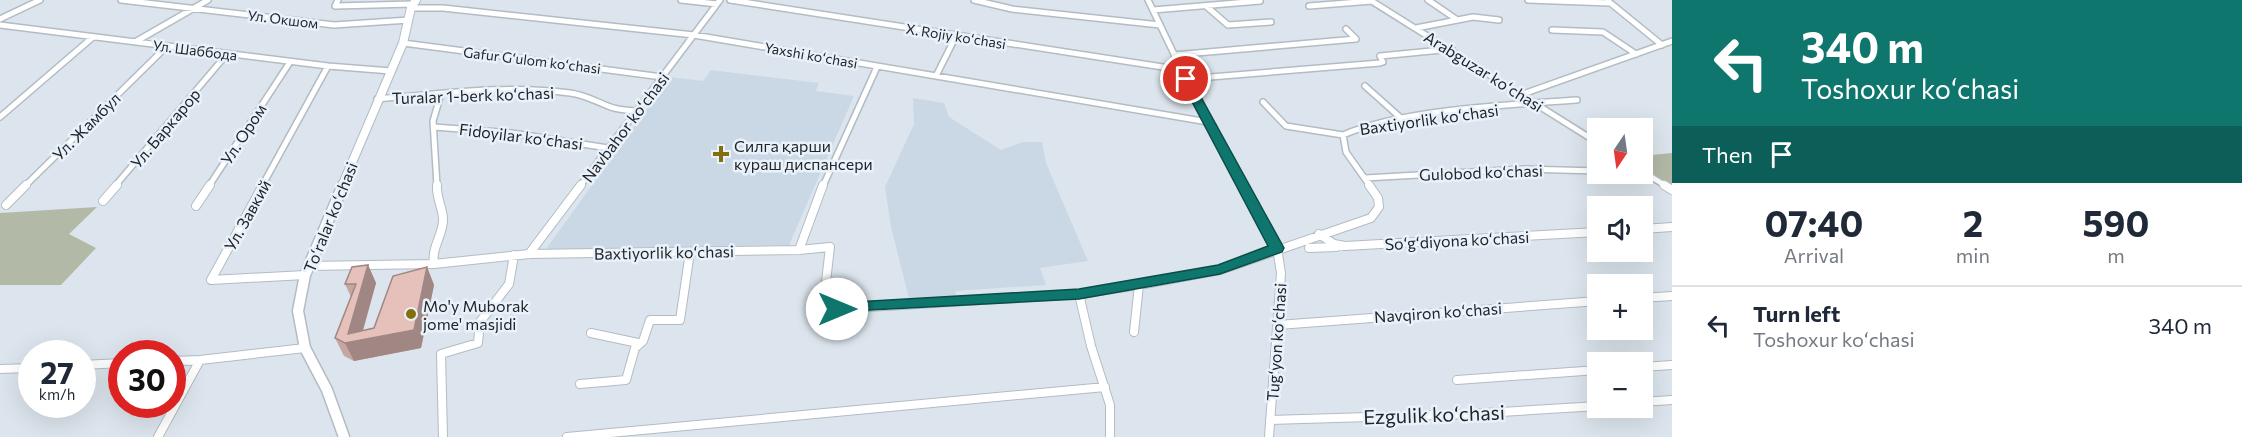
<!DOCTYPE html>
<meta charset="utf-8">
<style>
:root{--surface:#fff;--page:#f2f2f3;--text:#1f2937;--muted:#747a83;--line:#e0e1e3}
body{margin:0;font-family:Commissioner,sans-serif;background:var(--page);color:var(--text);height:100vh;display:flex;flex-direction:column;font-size:22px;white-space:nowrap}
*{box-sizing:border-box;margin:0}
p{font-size:20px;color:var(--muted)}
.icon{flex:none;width:33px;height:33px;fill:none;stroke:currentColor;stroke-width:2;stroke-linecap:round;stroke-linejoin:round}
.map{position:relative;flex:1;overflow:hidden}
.sheet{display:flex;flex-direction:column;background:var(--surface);width:570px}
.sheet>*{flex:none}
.top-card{background:#0f766e;color:#fff;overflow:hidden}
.needle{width:39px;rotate:193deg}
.buttons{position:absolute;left:1587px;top:118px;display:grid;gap:12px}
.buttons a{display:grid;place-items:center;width:66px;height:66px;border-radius:0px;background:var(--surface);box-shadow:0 6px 24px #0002;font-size:30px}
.speed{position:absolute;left:18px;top:340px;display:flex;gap:12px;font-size:30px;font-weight:700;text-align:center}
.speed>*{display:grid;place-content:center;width:78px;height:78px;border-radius:50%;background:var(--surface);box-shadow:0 6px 24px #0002;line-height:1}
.speed small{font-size:15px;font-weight:400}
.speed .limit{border:9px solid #d22;background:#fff;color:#111}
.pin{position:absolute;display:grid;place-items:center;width:51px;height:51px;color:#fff;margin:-26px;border:3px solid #fff;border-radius:50%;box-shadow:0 2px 6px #0007}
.me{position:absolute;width:66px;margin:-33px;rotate:90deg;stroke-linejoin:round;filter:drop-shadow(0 0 4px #0008)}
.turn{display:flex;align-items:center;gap:21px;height:126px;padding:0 30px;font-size:27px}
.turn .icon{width:78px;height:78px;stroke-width:2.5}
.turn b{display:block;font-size:42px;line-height:51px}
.then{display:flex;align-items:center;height:57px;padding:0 30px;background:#0003;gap:12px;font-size:22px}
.eta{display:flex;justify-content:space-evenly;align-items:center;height:102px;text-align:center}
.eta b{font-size:36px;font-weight:700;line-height:42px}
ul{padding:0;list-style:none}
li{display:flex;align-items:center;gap:18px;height:78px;padding:0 30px;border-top:2px solid var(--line)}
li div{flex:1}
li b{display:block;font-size:22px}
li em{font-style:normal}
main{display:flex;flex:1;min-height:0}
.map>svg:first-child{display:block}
.built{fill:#cad8e5}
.green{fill:#b3b9a7}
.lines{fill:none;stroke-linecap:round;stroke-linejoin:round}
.street-far1-casing{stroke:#b3bcc3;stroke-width:8}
.street-casing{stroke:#b3bcc3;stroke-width:10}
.secondary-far1-casing{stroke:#b3bcc3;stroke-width:10}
.secondary-casing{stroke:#b3bcc3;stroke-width:13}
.street-far1{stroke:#fff;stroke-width:5}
.street{stroke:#fff;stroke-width:8}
.secondary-far1{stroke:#fff;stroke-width:8}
.secondary{stroke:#fff;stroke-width:10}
.wall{fill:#c6a6a1}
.shaded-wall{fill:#a18783}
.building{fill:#e6c1bb;stroke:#a18783;stroke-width:1.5}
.route{fill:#0f766e;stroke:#0a4d48;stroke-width:1.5}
.poi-dot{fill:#846f0d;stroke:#e9f2fb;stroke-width:2}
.labels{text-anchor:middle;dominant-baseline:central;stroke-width:5;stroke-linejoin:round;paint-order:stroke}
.far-street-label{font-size:14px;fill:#222528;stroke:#e9f2fb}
.street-label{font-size:16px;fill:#222528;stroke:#e9f2fb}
.poi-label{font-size:16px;fill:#222528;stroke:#e9f2fb;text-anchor:start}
.near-street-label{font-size:20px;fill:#222528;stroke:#e9f2fb}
</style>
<main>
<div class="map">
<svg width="1672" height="437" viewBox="0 0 1672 437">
<rect width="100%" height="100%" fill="#dce5ed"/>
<!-- built -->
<path class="built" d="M711,70l108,13 -3,8 38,5 -65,149 -243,4 124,-172 33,4z
M913,98l31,5 5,14 52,33 22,-8h19l4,21 42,98 -48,7 6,17 -91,6 2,8 -47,3 -19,-75 -6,-40 29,-63z"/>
<!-- green -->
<path class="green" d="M1672,153v33l-29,-18 -1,-12z
M97,207l-28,27 27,14 -35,37h-61v-72z"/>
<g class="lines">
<defs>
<path id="street-far1" d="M121,0l213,25 75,-5
M338,0l-3,6 78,-2
M681,0l36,4
M730,0l452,70
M974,0l38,9 148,16
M1148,0l38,79 58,107
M1370,0l228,143
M1428,0l28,19
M1528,0l82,3
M1608,1l54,44
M1206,6l22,19 43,-3
M1309,6l63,-5
M411,8h32l251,27 514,87
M1153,10l107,-9
M0,19l40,-19
M0,25l328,41 63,5
M1416,28l57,-11 26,3
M1552,30l51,2 33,22
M135,42l73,-42
M403,43l259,34
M1174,55l182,-16 -10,-10
M936,76l20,-40
M1186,79l194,-16 3,-1 -3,-6 72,-7
M1365,86l37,33
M1523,94l149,-53
M377,99c63,-5 130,-15 193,-6 15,2 25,8 38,13 8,4 19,4 27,5
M1263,102l23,24 57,9
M0,117l93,-80
M434,127l78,6 96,15
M1642,171l24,15
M1365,178l159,-9 74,2
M25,186l141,-139
M115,186l112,-132
M209,186l81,-124
M262,186l66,-120
M437,186l-4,-65 8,-27
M580,186l140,-186
M823,186l54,-119
M1370,186l-24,-34 -3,-17c61,-26 166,-30 234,-35"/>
<path id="street" d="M263,185l-52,95 94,-5
M1243,185l34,63 4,25 -12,164
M1664,185l8,5
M103,201l14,-16
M6,205l20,-20
M196,206l14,-21
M1642,229l30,-2
M1319,234l15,10 11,2 253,-14
M1309,248l27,-1
M799,250l24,-65
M529,254l52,-69
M434,264c-3,-17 10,-30 9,-46 -1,-12 -7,-21 -6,-33
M308,266l126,-2 95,-10 270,-4 31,-3 -6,52 4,7 9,3 242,-15 60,-9 81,-15 151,-52 8,-11 -1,-9 -9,-13
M1079,294l12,52 19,59v32
M1642,298l30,-2
M1278,325l320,-24
M1134,332l5,-47
M591,333l47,10
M172,361l28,-1
M82,365l40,-2
M1642,367l30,-2
M0,369l32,-1
M1457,380l141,-10
M580,384l46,-4 9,-32 8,-7 7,-21h30l10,-68
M1642,402l30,-2
M1270,420l198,-6 130,-8
M158,437l42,-77 105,-12
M443,437l-2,-83 37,-11 2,-21 29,-38 5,-29
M567,437l538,-50"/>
<path id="secondary-far1" d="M342,186l61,-143 8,-35 5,-8"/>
<path id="secondary" d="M343,185l-38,90 -7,36 7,37 22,42 17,47"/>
</defs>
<!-- street-far1 casing -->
<use href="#street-far1" class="street-far1-casing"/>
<!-- street casing -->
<use href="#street" class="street-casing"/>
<!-- secondary-far1 casing -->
<use href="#secondary-far1" class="secondary-far1-casing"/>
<!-- secondary casing -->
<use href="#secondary" class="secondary-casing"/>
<!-- street-far1 -->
<use href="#street-far1" class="street-far1"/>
<!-- street -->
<use href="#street" class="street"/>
<!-- secondary-far1 -->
<use href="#secondary-far1" class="secondary-far1"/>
<!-- secondary -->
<use href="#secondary" class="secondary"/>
</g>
<!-- wall -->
<path class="wall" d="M368,265l8,18 -13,48 11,-3 53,-61 7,18 -13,63 -67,13 -10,-5 -9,-18 16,-41 -6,-13z"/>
<!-- shaded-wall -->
<path class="shaded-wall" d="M368,265l8,18 -16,57 54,-10 13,-63 7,18 -13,63 -67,13 -9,-18z"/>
<!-- building -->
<path class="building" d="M368,265l-20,69 26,-6 19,-52 34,-9 -13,63 -69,13 -10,-5 21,-54h-11l7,-17z"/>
<!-- route -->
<path class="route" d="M1186,75l5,4 93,169 -2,4 -62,22 -141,25 -247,13 -2,-3 2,-4 5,-2 242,-14 139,-24 50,-19 -88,-167z"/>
<!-- markers -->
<g class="poi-dot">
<path d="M718 145h6v6h6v6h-6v6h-6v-6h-6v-6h6z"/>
<circle cx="411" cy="314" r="6"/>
</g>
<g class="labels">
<!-- far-street labels -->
<g class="far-street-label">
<text transform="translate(283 19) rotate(7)">Ул. Окшом</text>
<text transform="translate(956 36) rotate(9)">X. Rojiy koʻchasi</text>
<text transform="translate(195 50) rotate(7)">Ул. Шаббода</text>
<text transform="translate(811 55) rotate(10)">Yaxshi koʻchasi</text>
<text transform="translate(532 60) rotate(7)">Gafur Gʻulom koʻchasi</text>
</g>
<!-- street labels -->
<g class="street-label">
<text transform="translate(1484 71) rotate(32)">Arabguzar koʻchasi</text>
<text transform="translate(473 95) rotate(-2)">Turalar 1-berk koʻchasi</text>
<text transform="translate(1429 119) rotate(-8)">Baxtiyorlik koʻchasi</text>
<text transform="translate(86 126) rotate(-45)">Ул. Жамбул</text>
<text transform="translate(625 127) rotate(-53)">Navbahor koʻchasi</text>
<text transform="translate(165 128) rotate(-50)">Ул. Баркарор</text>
<text transform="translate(243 134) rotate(-57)">Ул. Ором</text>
<text transform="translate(521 136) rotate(7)">Fidoyilar koʻchasi</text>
<text transform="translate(1481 172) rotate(-2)">Gulobod koʻchasi</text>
<text transform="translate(247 215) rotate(-61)">Ул. Завкий</text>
<text transform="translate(330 217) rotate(-68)">Toʻralar koʻchasi</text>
<text transform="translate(1457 240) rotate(-3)">Soʻgʻdiyona koʻchasi</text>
<text transform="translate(664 252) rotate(-1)">Baxtiyorlik koʻchasi</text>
<text transform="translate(1438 312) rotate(-4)">Navqiron koʻchasi</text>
<text transform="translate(1276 342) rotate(-86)">Tugʻyon koʻchasi</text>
</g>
<!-- poi labels -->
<g class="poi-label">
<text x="734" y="145">Силга қарши<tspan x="734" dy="18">кураш диспансери</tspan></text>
<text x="423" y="305">Mo'y Muborak<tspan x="423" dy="18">jome' masjidi</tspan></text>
</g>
<!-- near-street labels -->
<g class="near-street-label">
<text transform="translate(1434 414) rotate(-2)">Ezgulik koʻchasi</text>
</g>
</g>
</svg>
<div class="buttons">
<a><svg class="needle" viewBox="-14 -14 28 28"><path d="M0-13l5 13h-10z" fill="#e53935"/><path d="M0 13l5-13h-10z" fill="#747a83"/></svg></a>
<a><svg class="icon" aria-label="sound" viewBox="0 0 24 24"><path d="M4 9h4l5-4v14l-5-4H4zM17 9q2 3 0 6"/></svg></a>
<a>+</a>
<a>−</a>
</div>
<div class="speed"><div>27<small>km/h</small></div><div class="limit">30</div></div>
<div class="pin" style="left:1186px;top:79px;background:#d93025"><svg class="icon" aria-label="arrive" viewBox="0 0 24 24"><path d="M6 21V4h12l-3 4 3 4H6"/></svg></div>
<svg class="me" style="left:837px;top:309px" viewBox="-20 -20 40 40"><circle r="19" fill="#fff"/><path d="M0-13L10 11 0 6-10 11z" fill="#0f766e"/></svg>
</div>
<section class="sheet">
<div class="top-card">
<div class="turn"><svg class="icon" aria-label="left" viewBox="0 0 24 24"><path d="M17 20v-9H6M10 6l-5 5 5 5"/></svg><div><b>340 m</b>Toshoxur koʻchasi</div></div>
<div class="then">Then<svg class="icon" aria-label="arrive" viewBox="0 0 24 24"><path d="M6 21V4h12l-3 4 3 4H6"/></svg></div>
</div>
<div class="eta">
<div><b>07:40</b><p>Arrival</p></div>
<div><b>2</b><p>min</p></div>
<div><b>590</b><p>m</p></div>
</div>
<ul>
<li><svg class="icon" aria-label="left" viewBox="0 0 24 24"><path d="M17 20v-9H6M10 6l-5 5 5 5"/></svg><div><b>Turn left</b><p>Toshoxur koʻchasi</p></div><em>340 m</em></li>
</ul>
</section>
</main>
